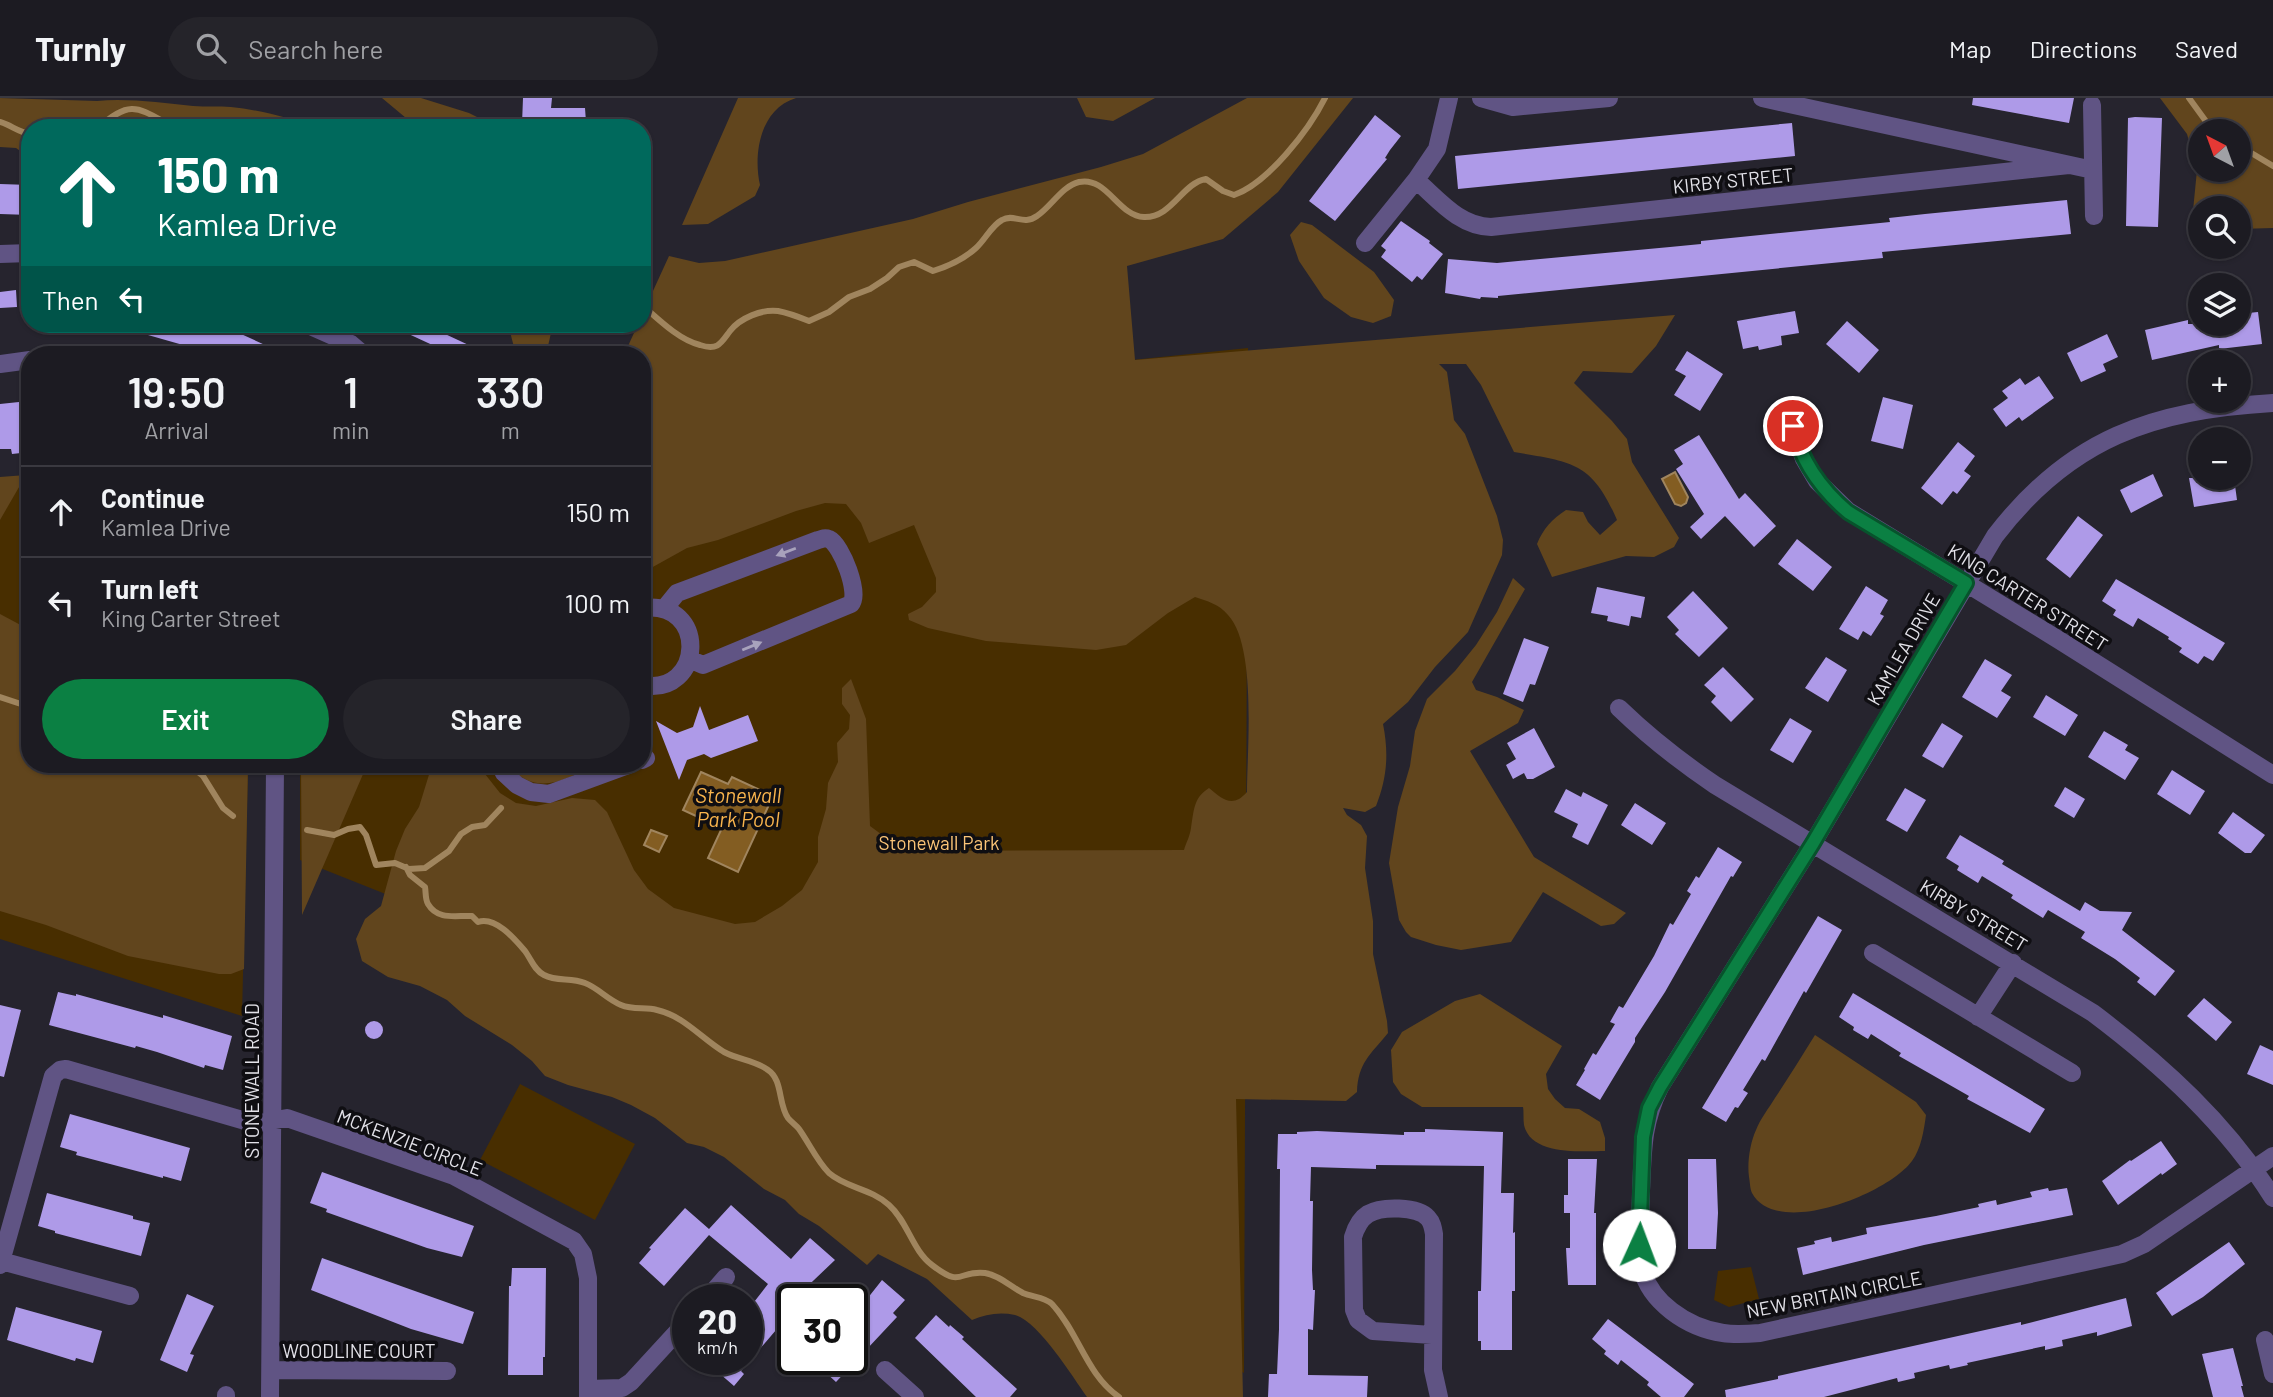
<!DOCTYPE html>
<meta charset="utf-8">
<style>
:root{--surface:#1c1b22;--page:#25242a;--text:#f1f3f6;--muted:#a0a1a5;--line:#3a3940;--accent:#0b8043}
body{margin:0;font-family:Barlow,sans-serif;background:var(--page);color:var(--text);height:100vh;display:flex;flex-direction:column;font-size:26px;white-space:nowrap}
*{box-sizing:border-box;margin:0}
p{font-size:23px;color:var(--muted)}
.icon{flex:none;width:38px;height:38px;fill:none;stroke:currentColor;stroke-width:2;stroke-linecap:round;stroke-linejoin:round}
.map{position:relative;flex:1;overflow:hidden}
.drawer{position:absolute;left:21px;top:248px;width:630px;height:427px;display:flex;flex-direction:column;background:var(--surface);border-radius:28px;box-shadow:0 2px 5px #0004,0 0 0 2px var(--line)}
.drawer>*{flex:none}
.top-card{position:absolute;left:21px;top:21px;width:630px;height:214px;border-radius:28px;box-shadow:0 2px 5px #0004,0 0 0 2px var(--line);background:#00695c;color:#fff;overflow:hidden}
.needle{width:46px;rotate:319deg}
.controls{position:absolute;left:2188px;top:21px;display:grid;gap:14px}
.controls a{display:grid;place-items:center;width:63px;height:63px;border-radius:50%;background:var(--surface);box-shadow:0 2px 5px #0004,0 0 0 2px var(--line);font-size:35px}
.speed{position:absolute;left:672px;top:1186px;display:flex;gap:14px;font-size:35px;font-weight:700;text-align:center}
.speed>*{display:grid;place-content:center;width:91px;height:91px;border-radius:50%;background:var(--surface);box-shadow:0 2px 5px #0004,0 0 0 2px var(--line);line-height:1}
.speed small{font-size:18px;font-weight:400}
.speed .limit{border:4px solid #111;border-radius:10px;background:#fff;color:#111}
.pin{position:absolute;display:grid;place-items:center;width:60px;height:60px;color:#fff;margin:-30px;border:4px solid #fff;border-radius:50%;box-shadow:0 2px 7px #0007}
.me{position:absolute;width:77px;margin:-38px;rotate:2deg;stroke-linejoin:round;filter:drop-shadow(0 0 5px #0008)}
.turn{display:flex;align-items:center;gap:24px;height:147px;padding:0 21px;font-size:32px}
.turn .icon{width:91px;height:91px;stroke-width:2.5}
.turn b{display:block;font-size:49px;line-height:60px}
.then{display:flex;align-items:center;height:66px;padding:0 21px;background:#0003;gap:14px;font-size:26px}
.eta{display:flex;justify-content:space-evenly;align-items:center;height:119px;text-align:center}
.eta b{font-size:42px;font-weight:600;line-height:49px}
.button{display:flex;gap:14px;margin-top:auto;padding:14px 21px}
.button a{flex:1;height:80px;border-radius:42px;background:var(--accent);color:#fff;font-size:28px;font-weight:600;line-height:80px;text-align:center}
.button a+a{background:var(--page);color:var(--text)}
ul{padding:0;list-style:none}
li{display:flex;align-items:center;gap:21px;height:91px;padding:0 21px;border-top:2px solid var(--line)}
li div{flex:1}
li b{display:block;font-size:26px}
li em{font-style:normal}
header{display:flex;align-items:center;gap:42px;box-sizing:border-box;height:98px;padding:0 35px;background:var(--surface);border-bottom:2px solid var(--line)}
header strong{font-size:33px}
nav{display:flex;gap:38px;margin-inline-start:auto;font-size:24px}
.search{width:490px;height:63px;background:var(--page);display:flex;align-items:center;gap:18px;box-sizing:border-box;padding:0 24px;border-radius:38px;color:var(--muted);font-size:26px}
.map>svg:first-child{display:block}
.green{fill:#482e00}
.forest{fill:#61451d;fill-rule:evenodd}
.water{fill:#835d22;stroke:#a0855e;stroke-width:2}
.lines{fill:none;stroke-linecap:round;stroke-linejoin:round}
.stream{stroke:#a0855e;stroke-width:6}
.building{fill:#ae9ae8}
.minor{stroke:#605484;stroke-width:18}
.oneway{fill:#a8a2bc}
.route-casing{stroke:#07532c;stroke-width:18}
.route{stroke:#0b8043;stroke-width:12}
.labels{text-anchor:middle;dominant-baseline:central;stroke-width:7;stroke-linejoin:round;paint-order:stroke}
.street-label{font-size:19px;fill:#e3e2e9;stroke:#0f0e12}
.park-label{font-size:19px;fill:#fbc477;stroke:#0f0e12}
.water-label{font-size:21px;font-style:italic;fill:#f9b44d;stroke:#0f0e12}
</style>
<header>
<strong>Turnly</strong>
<div class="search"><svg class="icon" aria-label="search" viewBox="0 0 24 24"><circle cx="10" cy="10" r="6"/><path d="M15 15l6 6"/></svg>Search here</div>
<nav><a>Map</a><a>Directions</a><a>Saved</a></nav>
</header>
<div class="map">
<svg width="2273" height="1299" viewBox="0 0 2273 1299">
<rect width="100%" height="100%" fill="#26242e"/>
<!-- green -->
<path class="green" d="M1248,250l-4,1025 -650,-396 -294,-117v-95h342v-354z
M30,377v290h218l-6,251 -242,-77v-461z
M520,986l115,60 -40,76 -115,-60z
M1751,1169l8,32 -30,8 -15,-7 4,-29z"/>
<!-- forest -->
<path class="forest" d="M0,0l97,3c31,-3 65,2 96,5 13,1 26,0 38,1 28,3 58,10 84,21h-285v30l-14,-10 -16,-1z
M382,0h39l48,15 30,15h-81z
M738,0h58c-36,11 -43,56 -36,87l-5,11 -47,28 -26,1z
M1077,0h78l-42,23 -27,-4z
M1247,0h106l-75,94 -55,47 -96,27 8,94 540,-45 -19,31 -24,27 -49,-2 -9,12 38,38 15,18 5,23 47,76 -5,9 -20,10 -28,-1 -74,21 -15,-33c6,-15 15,-25 29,-34l17,2 5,10 12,13 17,-15c-25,-58 -44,-58 -103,-68l-33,-67 -15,-21h-27l8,8 7,48 11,14 32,82 6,24 -1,15 -34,77 -33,35 -27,35 -25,22c6,30 4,54 -7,82l-11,6 -22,-4 4,7 14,10 6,11 -2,32 8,53v33l14,67 1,12c-18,22 -30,30 -31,59l-11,9 -110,-2 7,298h-156c-15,-21 -48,-75 -72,-82 -15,-3 -29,-1 -43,5l-45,-41 -49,-25 -11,11 -48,-39 -20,-12 -14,-14 -21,-11 -40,-32 -20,-10 -17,-4 -32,-25 -24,-13 -19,-8 -44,-12 -23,-9 -13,-15 -20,-16 -47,-29 -18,-16 -27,-14 -32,-9 -26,-16 -6,-22 9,-20 16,-13 15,-55 9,-22 14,-22 13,-42h50l3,9 15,19 16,10 20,3 36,-8 23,2 12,12 27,58 14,19 26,19 61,16 20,-2 27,-16 20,-16 16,-28v-25l8,-28 2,-26 10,-21 -1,-19 12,-14 1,-14 -8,-11v-16l9,-9 15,40 4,107 34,25 280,-1c2,-7 6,-14 7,-22 3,-17 2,-30 18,-40 14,12 24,20 38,4 0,-42 10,-146 -19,-177 -9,-11 -21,-14 -33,-18l-27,16 -42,32 -30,5 -110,-9 -58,-13 -19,-8 -1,-6 14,-7 14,-15v-14l-22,-53 -45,18 -8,-20 -15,-19 -21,-1 -29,8 -78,29 -31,8 -45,25v-218h-18l14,-31h4v-9l27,-59 30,7 26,-2 188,-42 55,-17 133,-35 42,-13z
M2160,0h113v130l-35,1v-21h-38v22l-9,1 6,-61 -10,-36zM2200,33h38v39h-38z
M1301,124l11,3 62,47 20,28 -3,16 -18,7 -22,-6 -27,-19 -25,-37 -9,-26z
M508,226h45l-7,31h-30z
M26,377l-26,45v-43z
M1513,480l12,11 -53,93 4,8 21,7 27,13 -6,13 -48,28 64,106 92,56 -12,11 -13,2 -58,-34 -32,50 -50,8 -25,-5 -25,-8 -5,-5 -7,-12 -10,-57 9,-56 12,-41 5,-35 12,-32 28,-28 21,-26 21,-33z
M0,516l30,16v135h218l-4,204 -13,5h-12l-91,-18 -82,-31 -46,-14z
M301,667h66l-65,150z
M508,667h86c-31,16 -58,32 -86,0z
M1480,896l82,52 -16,28 2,15 7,10 10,9 14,1 21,13 5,16v13c-23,0 -74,5 -81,-26 -1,-6 0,-13 -1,-18h-101l-21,-13 -8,-12 -2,-32 11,-18 53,-31z
M1815,937l101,67 10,13c-2,15 -5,34 -14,46 -23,32 -135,78 -160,32 -2,-4 -2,-11 -3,-16 -2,-14 1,-34 7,-47 4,-11 13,-22 19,-32 14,-21 27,-42 40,-63z"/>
<!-- water -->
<path class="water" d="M1675,374l13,25 -2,6 -5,3 -6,-2 -13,-25z
M701,674l27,12 4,-7 41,19 -35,76 -30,-14 14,-30 -39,-18z
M651,732l16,6 -8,16 -15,-7z"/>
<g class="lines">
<!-- stream -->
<path class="stream" d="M2189,0l24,33
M0,24c11,3 18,10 30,12
M98,30c34,-30 40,-20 77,0
M2238,51l10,2 25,15
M642,207c16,14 37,35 58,40 18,6 21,-2 30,-14 10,-13 32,-22 48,-20 11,2 21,6 31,10l20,-9 20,-15 21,-8 17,-11 12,-11 15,-5 19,9c16,-5 31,-12 43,-23 9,-8 15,-22 26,-28 12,-7 21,6 35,-4 14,-9 25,-30 42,-34 28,-6 39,34 65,35 28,1 38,-34 62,-38l17,12 11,4c34,-12 75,-65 91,-97
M0,599l30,10
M189,667l14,11 20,32 10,8
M307,732l27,5 14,-6 12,-2 6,8 10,30 19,-2 14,6 16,-1 24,-17 12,-17 11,-7 13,-2 16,-17
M406,769l4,8 15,12c1,5 0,12 3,17 10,17 29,11 44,12l6,6c17,-6 36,16 47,29 6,8 9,19 19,24 13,7 27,2 41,8 13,5 22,16 36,22 12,5 24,2 36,5 27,6 45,29 67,42 15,8 31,8 44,18 15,10 10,34 20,48 3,4 8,7 11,11 10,14 18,32 30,44 17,15 41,15 60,32 19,17 23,45 43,60 31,24 25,5 53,8 14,2 26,14 38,20 9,4 22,4 29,11 27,29 34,70 67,93"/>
</g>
<!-- building -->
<path class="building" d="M523,0h29l-1,10h34l1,14 -64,2z
M1973,0h101l-5,25 -97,-18z
M1375,17l26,21 -11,14 -5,8 2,1 -52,62 -26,-20z
M2135,19l27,1 -4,109 -32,-1 2,-108z
M1792,25l3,33 -337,33 -3,-33z
M0,86l30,1v30l-30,-1z
M2067,102l4,34 -189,18 1,6 -385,38v2l-17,-1 -1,2 -35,-6 3,-34 49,4 173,-16 31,-3v-3l189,-19 -1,-4 36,-4z
M1401,123l29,20 -1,2 14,11 -21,26 -5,-4 -5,6 -31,-25 5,-7 -5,-4z
M16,192l1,17 -17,1v-16z
M1795,213l4,22 -18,3 1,9 -23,5 -1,-4 -15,3 -6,-28z
M2258,214l4,32 -43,5v-4l-67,15 -7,-30 43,-10v4h50v-10z
M1847,223l32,29 -20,23 -33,-29z
M127,226h92l68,31h-69l-91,-26z
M387,226h61l-5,9 47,22h-36z
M2107,236l11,23 -15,7 3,7 -25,11 -14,-29z
M1687,253l36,23 -23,37 -26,-16 12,-19 -11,-6z
M2039,278l15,22 -32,23 -3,-4 -13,10 -13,-18 15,-11 -6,-7 18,-13 5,7z
M1883,299l30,8 -10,44 -32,-8z
M19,304l1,24h10v26l-18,2 -1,-5h-11v-45z
M1699,337l40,64 6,-6 31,33 -22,21 -29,-31 -24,23 -11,-12 14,-13 -28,-45 7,-5 -9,-14z
M1958,344l17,14 -11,15 7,5 -14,18 -4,-3 -11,14 -21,-17z
M2153,376l10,22 -32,17 -11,-23z
M2189,380h45l3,22 -43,7z
M2078,418l25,19 -33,43 -24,-19z
M1797,441l35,28 -19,24 -35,-27z
M2116,481l109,64 -12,18 -9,-5 -6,8 -19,-12 3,-4 -14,-9 1,-2 -31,-19 -5,9 -20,-12 3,-5 -14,-9z
M1866,488l22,14 -8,14 4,2 -13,20 -8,-5 -5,9 -19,-11z
M1597,489l48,10 -4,21 -10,-2 -2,10 -22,-5 1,-5 -17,-3z
M1693,493l35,37 -29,29 -24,-23 4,-4 -12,-13z
M1524,540l25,9 -14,38 -5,-1 -7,18 -20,-8z
M1826,559l21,13 -19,32 -23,-14z
M1985,561l27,16 -11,16 10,6 -14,21 -35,-21z
M1723,569l31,32 -23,23 -20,-20 5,-6 -12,-11z
M2046,597l32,20 -13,21 -32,-19z
M700,608l9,24 39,-15 10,26 -47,17 -7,-4 -17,6 -8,20 -23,-59 21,12 16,-6z
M1790,620l22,13 -19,32 -23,-13z
M1942,625l21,13 -20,32 -21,-12z
M1534,630l21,39 -22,12h-6l-3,-6 -11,6 -7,-14 10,-6 -9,-16z
M2104,633l24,14 -3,5 14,8 -14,22 -37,-23z
M2172,672l33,21 -15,24 -33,-21z
M2065,689l20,12 -11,19 -20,-12z
M1905,690l21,12 -19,32 -21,-12z
M1566,691l15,8 2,-5 25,13 -20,40 -16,-8 6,-13 -24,-12z
M1635,705l31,20 -14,22 -31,-20z
M2233,714l32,23 -14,18h-6l-27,-20z
M1960,737l44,26 -2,3 78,47 5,-9 15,9 32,1 -10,18 53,41 -20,25 -18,-14 3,-4 -25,-19 -34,-21 4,-6 -37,-22 -5,8 -32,-20 2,-3 -31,-19 -4,7 -21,-13 2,-4 -13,-8z
M1718,749l24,15 -9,15 -2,-1 -66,116 -30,46v4l-35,58 -24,-15 9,-15 -1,-1 9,-16 3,2 19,-31 -5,-2 9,-16 4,2 31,-52 16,-33 3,2 18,-31 -4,-3 9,-15 3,2z
M1818,818l24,14 -36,63 -2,-2 -39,70 -3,-2 -19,31 5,3 -10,15 -3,-1 -9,15 -24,-14z
M58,894l18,4v-2l87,24v-3l69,21 -9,34 -18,-5 -1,3 -47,-16 -21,-6 -1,2 -86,-23z
M1853,895l192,116 -15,24 -63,-34 2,-3 -70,-40 2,-3 -30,-19 -3,5 -15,-9 1,-3 -15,-10z
M2204,900l28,24 -16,19 -29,-25z
M0,907l21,5 -17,67 -4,-1z
M365 932a9 9 0 1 1 18 0a9 9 0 1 1-18 0Z
M2260,947l13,6v34l-26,-11z
M70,1016l120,34 -9,33 -18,-5v2l-87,-23 1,-3 -17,-5z
M1425,1031l78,3 -2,61h13l-1,40 2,-1v59h-3v59h-31v-9h-3v-50h3l3,-125 -108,-1v4l-65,-2 -1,34h3l-1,69 1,20h2l-2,40 -5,-1v46l60,1 -1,21h-99l1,-23h8l2,-45 1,-160h-3l1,-35h19v-2l20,-1 87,4v-3h21z
M2161,1043l16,23 -15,11 -1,-2 -43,32 -16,-24 28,-21 1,1z
M1568,1061h29l-3,54h2v72h-28l-2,-37h4v-35h-6v-18h4z
M1688,1061h28l2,54 -2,36h-28z
M322,1074l152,54 -12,31 -35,-9 -101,-36 1,-3 -17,-6z
M2048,1090l1,3 18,-3 6,27 -149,30 -121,30 -6,-27 18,-4 -1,-3 17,-4 1,5 35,-8 -1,-6 70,-12 43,-9 -1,-3 18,-4 1,5 17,-4 18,-4 -2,-5z
M47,1095l86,23v3l17,4 -9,33 -86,-23v-2l-17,-5z
M731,1107l60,54 19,-21 25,22 -42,40 -9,12 4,4 -47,55 3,3 -10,12 -30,-26h43v-49l21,-27 -59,-49 -45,51 -25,-23 12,-14 -2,-1 36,-40 24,21z
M2229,1144l16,22 -42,33 -31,19 -16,-23z
M322,1160l152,54 -11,32 -52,-15 -100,-39z
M512,1170h34l-1,89h-2v18h-35l1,-89h2z
M882,1182l23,20 -12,13 4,4 -61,65 -24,-22h40v-42z
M187,1196l27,12 -24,48 4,1 -7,17 -27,-12z
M2126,1200l6,28 -35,10v-4l-35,8 1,6 -18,4v-4l-78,17 1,2 -18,4 -1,-4 -35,8 1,5 -17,4 -1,-4 -73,19h-98l-1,-7 53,-11v-3l243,-54v3z
M16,1209l86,24 -9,32 -17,-5 -1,3 -68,-21z
M936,1217l13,12 1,-2 14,12 -2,2 55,50 -7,8h-34l-61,-59z
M1608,1221l86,65 -10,13h-23l-14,-12 2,-3 -28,-22 -3,5 -14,-11 2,-3 -14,-12z
M2233,1250l10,38h-2l3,11h-31l-11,-43z"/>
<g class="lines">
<!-- minor -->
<path class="minor" d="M1449,0l-12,51 -21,31c23,20 43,46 75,47l578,-62
M1481,0l32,9 96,-9
M1762,0l331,72
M2092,7l2,111
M1365,145l51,-63
M0,156l30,-1
M306,226l45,20 13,11
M0,266l30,-4
M2273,305c-120,7 -203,35 -278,133l-182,307 -153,244c-18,37 -17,63 -19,104 0,24 -4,50 0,74 7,37 47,63 82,68 12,2 25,1 37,0l362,-79 22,-10 129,-88
M1793,329l11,32 13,22 31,30 211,129 214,135
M642,510c67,-9 62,89 0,77
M664,511l13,-16 141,-53c5,-1 6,-3 11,-1 13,6 31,55 22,65l-148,61 -14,-6
M1619,610c30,29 62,54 96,77l378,228c69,52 134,111 180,185
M642,662l4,-2
M500,667l4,8 13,12 14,7 18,2 79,-29
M1873,855l199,120
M1978,919l35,-54
M1,1163l129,35
M0,1167l53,-189 7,-6 6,-1 183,53 10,1 28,-5 167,58 120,65 9,13 5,24v119
M706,1202l20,-23
M1432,1237l-59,-4 -15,-11 -4,-10 -1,-73c3,-10 7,-18 15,-23 13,-8 50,-8 60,4 4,4 5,10 6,16l-1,136 6,27
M2265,1242l8,34
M271,1272l176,1
M885,1272l30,27
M588,1291l34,-1 9,-6 57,-62
M226,1297v2
M270,1299l5,-632"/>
</g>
<!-- one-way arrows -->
<defs><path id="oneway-solid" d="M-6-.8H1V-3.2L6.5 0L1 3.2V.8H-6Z" transform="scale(1.75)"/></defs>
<g class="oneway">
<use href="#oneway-solid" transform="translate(786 454) rotate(159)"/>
<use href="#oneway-solid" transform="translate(752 548) rotate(-22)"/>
</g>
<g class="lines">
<defs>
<path id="route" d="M1639,1147l4,-108 6,-29 11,-21 153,-244 153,-260 -118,-71c-27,-23 -47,-50 -55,-86"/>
</defs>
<!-- route casing -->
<use href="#route" class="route-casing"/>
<!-- route -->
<use href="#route" class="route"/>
</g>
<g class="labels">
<!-- street labels -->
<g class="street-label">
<text transform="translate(1733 82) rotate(-6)">KIRBY STREET</text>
<text transform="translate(2028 499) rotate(32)">KING CARTER STREET</text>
<text transform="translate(1903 551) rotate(-60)">KAMLEA DRIVE</text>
<text transform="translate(1974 817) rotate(31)">KIRBY STREET</text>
<text transform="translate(251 983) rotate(-90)">STONEWALL ROAD</text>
<text transform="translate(410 1044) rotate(21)">MCKENZIE CIRCLE</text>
<text transform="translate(1834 1196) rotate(-11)">NEW BRITAIN CIRCLE</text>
<text x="359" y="1252">WOODLINE COURT</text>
</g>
<!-- park labels -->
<g class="park-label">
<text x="939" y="744">Stonewall Park</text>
</g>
<!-- water labels -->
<g class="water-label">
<text x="738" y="696">Stonewall<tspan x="738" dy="24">Park Pool</tspan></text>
</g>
</g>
</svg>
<div class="controls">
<a><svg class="needle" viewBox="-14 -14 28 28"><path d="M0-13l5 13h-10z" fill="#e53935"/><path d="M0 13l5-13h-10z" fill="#a0a1a5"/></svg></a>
<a><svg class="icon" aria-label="search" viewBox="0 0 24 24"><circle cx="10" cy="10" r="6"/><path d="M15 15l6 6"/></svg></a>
<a><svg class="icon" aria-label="layers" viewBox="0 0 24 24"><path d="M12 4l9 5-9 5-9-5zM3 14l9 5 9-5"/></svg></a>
<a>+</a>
<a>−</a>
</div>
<div class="speed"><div>20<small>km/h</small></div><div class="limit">30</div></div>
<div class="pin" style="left:1793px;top:328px;background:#d93025"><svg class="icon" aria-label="arrive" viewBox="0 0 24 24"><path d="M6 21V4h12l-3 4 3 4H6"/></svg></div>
<svg class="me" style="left:1639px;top:1147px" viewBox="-20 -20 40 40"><circle r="19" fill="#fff"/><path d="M0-13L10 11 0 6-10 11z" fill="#0b8043"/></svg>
<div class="top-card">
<div class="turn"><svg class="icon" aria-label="ahead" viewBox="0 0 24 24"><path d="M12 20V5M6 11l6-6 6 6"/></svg><div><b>150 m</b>Kamlea Drive</div></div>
<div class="then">Then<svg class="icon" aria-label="left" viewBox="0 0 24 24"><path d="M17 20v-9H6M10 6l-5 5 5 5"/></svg></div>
</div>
<section class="drawer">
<div class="eta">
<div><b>19:50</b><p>Arrival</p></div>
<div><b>1</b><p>min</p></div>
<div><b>330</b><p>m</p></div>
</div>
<ul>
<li><svg class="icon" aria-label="ahead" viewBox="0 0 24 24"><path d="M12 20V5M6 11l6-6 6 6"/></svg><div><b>Continue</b><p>Kamlea Drive</p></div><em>150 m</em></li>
<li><svg class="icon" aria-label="left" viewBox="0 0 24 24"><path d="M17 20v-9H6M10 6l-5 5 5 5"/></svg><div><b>Turn left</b><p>King Carter Street</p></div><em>100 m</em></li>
</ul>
<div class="button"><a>Exit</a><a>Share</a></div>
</section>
</div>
